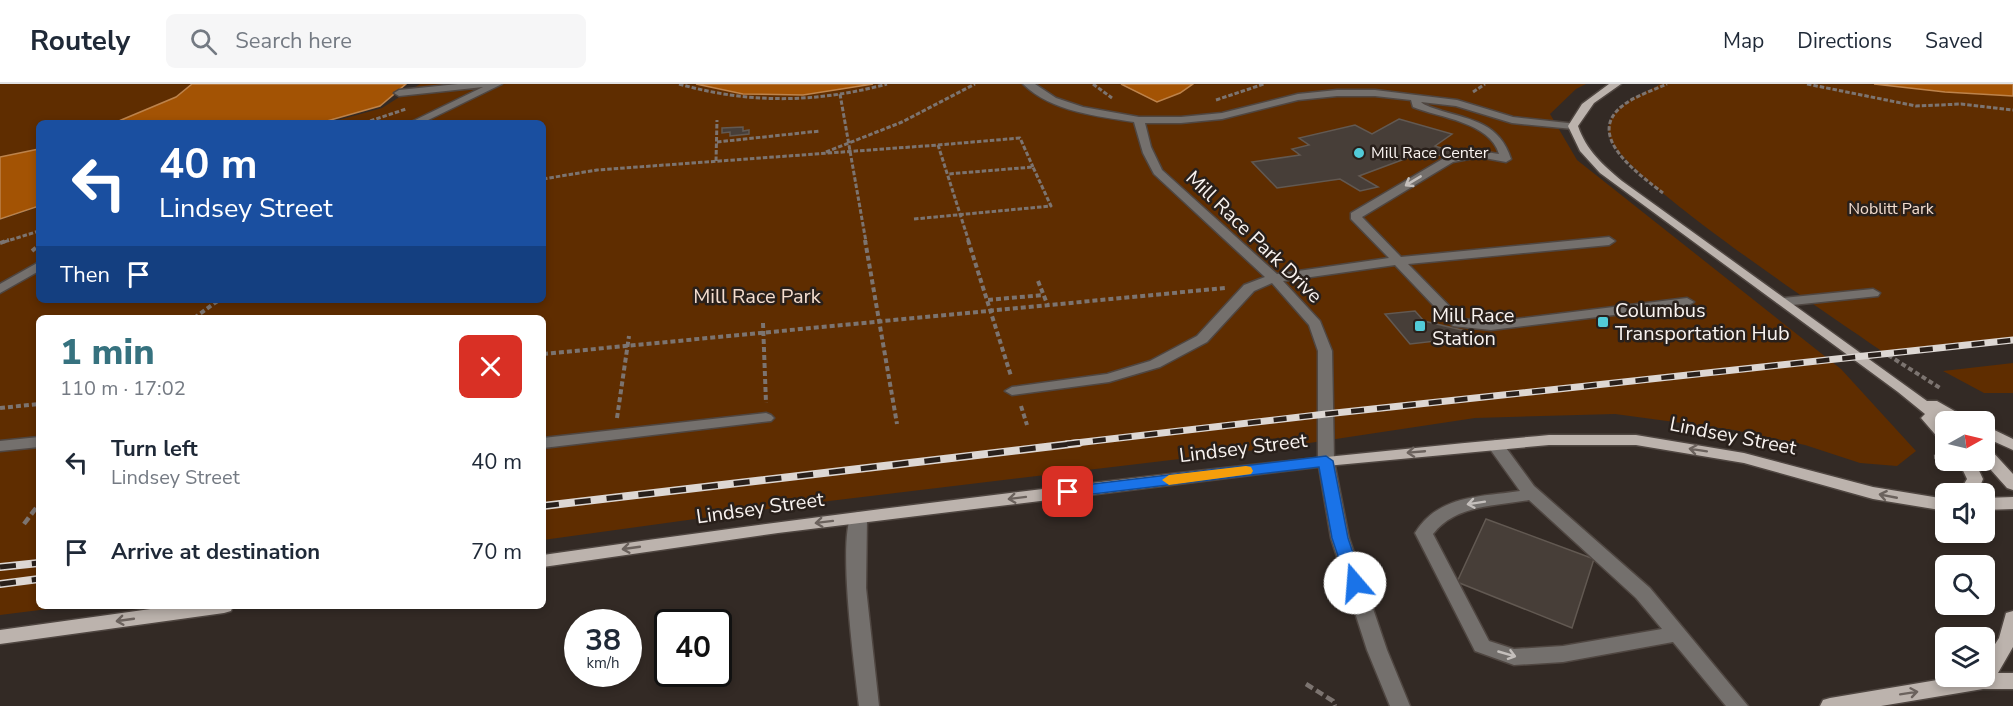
<!DOCTYPE html>
<meta charset="utf-8">
<style>
:root{--surface:#fff;--page:#f6f6f7;--text:#1f2937;--muted:#747a83;--line:#e0e1e3;--accent:#36727f}
body{margin:0;font-family:"Nunito Sans",sans-serif;background:var(--page);color:var(--text);height:100vh;display:flex;flex-direction:column;font-size:22px;white-space:nowrap}
*{box-sizing:border-box;margin:0}
p{font-size:20px;color:var(--muted)}
.icon{flex:none;width:33px;height:33px;fill:none;stroke:currentColor;stroke-width:2;stroke-linecap:round;stroke-linejoin:round}
.map{position:relative;flex:1;overflow:hidden}
.panel{position:absolute;left:36px;top:231px;width:510px;height:294px;display:flex;flex-direction:column;background:var(--surface);border-radius:9px;box-shadow:0 3px 9px #0003}
.panel>*{flex:none}
.guide{position:absolute;left:36px;top:36px;width:510px;height:183px;border-radius:9px;box-shadow:0 3px 9px #0003;background:#1a4fa0;color:#fff;overflow:hidden}
.needle{width:39px;rotate:82deg}
.buttons{position:absolute;left:1935px;top:327px;display:grid;gap:12px}
.buttons a{display:grid;place-items:center;width:60px;height:60px;border-radius:9px;background:var(--surface);box-shadow:0 3px 9px #0003;font-size:30px}
.speed{position:absolute;left:564px;top:525px;display:flex;gap:12px;font-size:30px;font-weight:700;text-align:center}
.speed>*{display:grid;place-content:center;width:78px;height:78px;border-radius:50%;background:var(--surface);box-shadow:0 3px 9px #0003;line-height:1}
.speed small{font-size:15px;font-weight:400}
.speed .limit{border:3px solid #111;border-radius:9px;background:#fff;color:#111}
.pin{position:absolute;display:grid;place-items:center;width:51px;height:51px;color:#fff;margin:-26px;border-radius:12px;box-shadow:0 3px 9px #0006}
.me{position:absolute;width:66px;margin:-33px;rotate:342deg;stroke-linejoin:round;filter:drop-shadow(0 0 4px #0008)}
.turn{display:flex;align-items:center;gap:21px;height:126px;padding:0 24px;font-size:27px}
.turn .icon{width:78px;height:78px;stroke-width:2.5}
.turn b{display:block;font-size:42px;line-height:51px}
.then{display:flex;align-items:center;height:57px;padding:0 24px;background:#0003;gap:12px;font-size:22px}
.round{display:grid;place-items:center;flex:none;width:63px;height:63px;border-radius:9px;background:var(--page)}
.head{display:flex;align-items:center;justify-content:space-between;height:102px;padding:0 24px}
h1{font-size:36px;font-weight:800;line-height:45px;color:var(--accent)}
ul{padding:0;list-style:none}
li{display:flex;align-items:center;gap:18px;height:90px;padding:0 24px}
li div{flex:1}
li b{display:block;font-size:22px}
li em{font-style:normal}
header{display:flex;align-items:center;gap:36px;box-sizing:border-box;height:84px;padding:0 30px;background:var(--surface);border-bottom:2px solid var(--line)}
header strong{font-size:28px}
nav{display:flex;gap:33px;margin-inline-start:auto;font-size:21px}
.search{width:420px;height:54px;background:var(--page);display:flex;align-items:center;gap:15px;box-sizing:border-box;padding:0 21px;border-radius:9px;color:var(--muted);font-size:22px}
.map>svg:first-child{display:block}
.green{fill:#5f2d00}
.water{fill:#a35304;stroke:#bd834b;stroke-width:1.5}
.building{fill:#473e38;stroke:#625952;stroke-width:1.5}
.lines{fill:none;stroke-linecap:round;stroke-linejoin:round}
.minor-casing{stroke:#4f4641;stroke-width:3}
.major-casing{stroke:#4f4641;stroke-width:3}
.path-far2{stroke:#7c7470;stroke-width:3;stroke-dasharray:4.5 2;stroke-linecap:butt}
.path-far1{stroke:#7c7470;stroke-width:4;stroke-dasharray:5 3;stroke-linecap:butt}
.path{stroke:#7c7470;stroke-width:4.5;stroke-dasharray:8 4;stroke-linecap:butt}
.minor{fill:#74706d;fill-rule:evenodd}
.major{fill:#bcb3ad;fill-rule:evenodd}
.rail-far1-casing{stroke:#ddd7d3;stroke-width:7}
.rail-casing{stroke:#ddd7d3;stroke-width:8}
.rail-far1{stroke:#29201b;stroke-width:4.5;stroke-dasharray:13;stroke-linecap:butt}
.rail{stroke:#29201b;stroke-width:5;stroke-dasharray:16;stroke-linecap:butt}
.oneway{stroke:#c4bfbc}
.oneway2{stroke:#6b625d}
.route{fill:#1a73e8;stroke:#114b97;stroke-width:1.5}
.slow{fill:#f59e0b}
.poi-dot{fill:#52cbd8;stroke:#29201b;stroke-width:2}
.labels{text-anchor:middle;dominant-baseline:central;stroke-width:5;stroke-linejoin:round;paint-order:stroke}
.far-poi-label{font-size:16px;fill:#f9f3f0;stroke:#29201b;text-anchor:start}
.far-park-label{font-size:16px;fill:#f4ddcf;stroke:#29201b}
.street-label{font-size:20px;fill:#f9f3f0;stroke:#29201b}
.park-label{font-size:20px;fill:#f4ddcf;stroke:#29201b}
.poi-label{font-size:20px;fill:#f9f3f0;stroke:#29201b;text-anchor:start}
</style>
<header>
<strong>Routely</strong>
<div class="search"><svg class="icon" aria-label="search" viewBox="0 0 24 24"><circle cx="10" cy="10" r="6"/><path d="M15 15l6 6"/></svg>Search here</div>
<nav><a>Map</a><a>Directions</a><a>Saved</a></nav>
</header>
<div class="map">
<svg width="2013" height="622" viewBox="0 0 2013 622">
<rect width="100%" height="100%" fill="#332a25"/>
<!-- green -->
<path class="green" d="M0,0h192l-16,13 -62,26h-75v26l-39,8z
M420,0h1166l-10,5 -26,25 27,46 264,209 75,82 -19,15 -37,-3 -55,-18 -71,-15 -119,-16 -140,4 -179,27 -500,60 -253,35v-222h-504v288h33l-72,9v-395l39,-13v93h504v-177h-215l54,-15z
M1660,0h353v254l-127,16c-44,-31 -269,-179 -277,-219 -5,-27 32,-40 51,-51z
M2013,279v30h-29l-41,-22z"/>
<!-- water -->
<path class="water" d="M192,0h214l-26,22 -60,17h-206l62,-26z
M696,0h177l-70,11 -60,-1z
M1121,0h72l-13,9 -23,9z
M1874,0h139v12l-68,-4z
M39,65v57l-39,13v-62z"/>
<!-- building -->
<path class="building" d="M1399,35l53,15 -17,12 18,6 -8,5 -19,-6 -67,25 19,11 -18,4 -20,-12 -63,9 -25,-26 48,-7 -8,-6 17,-4 -10,-7 56,-13 17,9z
M743,43v4l6,-1v4l-19,2v-4l-8,1v-5z
M1415,227l9,10 42,10 5,6 -61,7 -25,-30z
M1486,435l108,40 -22,69 -115,-46z"/>
<g class="lines">
<defs>
<path id="minor" d="M458,0h44l-80,39h-13l74,-36 -84,9 -5,-3 5,-3z
M1023,0h12l21,14 27,9 56,10h42l41,-4 76,-19 39,-4h38l82,10 56,17 64,7 1,2 -5,3 -61,-6 -56,-17 -35,-4c4,4 13,6 21,9 31,9 58,13 69,48l-5,3 -27,-5 -26,5 -91,55 39,40 208,-20 6,4 -6,4 -201,19 54,55 29,3 196,-24 7,4 -7,4 -196,24 -38,-4 -58,-61 -112,16 37,40 12,30 2,110 15,77 38,112 23,56h-20l-23,-56 -36,-112 -13,-77v-110l-9,-26 -37,-42 -18,8 -47,51 -47,25 -51,15 -97,13 -7,-4 7,-4 95,-13 43,-13 47,-25 47,-51 21,-8 -111,-103 -11,-21 -9,-31c-37,-6 -82,-10 -111,-38zM1337,12h38l36,4 2,7c27,11 77,15 86,47l-20,-3 -33,6 -95,56v6l38,39 -112,16 -115,-104 -11,-23 -6,-24h36l41,-4 76,-19z
M39,178v9l-39,22v-9z
M1873,205l7,4 -2,3 -95,10 -7,-4 7,-4z
M766,329l5,2 3,3 -3,3 -228,27v-10z
M39,353v10l-39,4v-10z
M1495,356l6,1 33,45 116,102 98,118h-22l-53,-64 -110,20 -49,3 -39,-14 -60,-118c23,-38 65,-36 105,-42l-33,-46zM1529,416l107,98 26,31 -99,17 -49,3 -25,-8 -56,-107c22,-29 62,-28 96,-34z
M858,428l6,2 3,4 -1,70 13,118h-20c-4,-35 -22,-167 -7,-192z"/>
<path id="major" d="M1609,0h12l-27,19 -16,23c8,24 25,39 44,55l305,220h10l37,21h-28v19l-6,-1 -19,-22 4,-4 -27,-22 -298,-219 -20,-22 -12,-25 14,-22z
M1984,341l29,14v11l-29,-13z
M1549,351h87l108,18 129,34 73,12v12l-73,-12 -129,-36 -108,-18h-87l-223,21 -548,67 -235,34v-12c334,-48 670,-89 1006,-120z
M1984,364l6,1 23,25v16l-6,-2 -25,-28h2z
M1958,376h16l9,19 -6,15h-19l9,-15z
M2013,413v12l-29,1v-12z
M172,522h61l-2,5 -7,2 -224,31v-14z
M2013,527v36l-15,26h15v16h-30l-102,17h-61l3,-6 7,-2 131,-22h23v-15l15,-23 7,-25z"/>
</defs>
<!-- minor casing -->
<use href="#minor" class="minor-casing"/>
<!-- major casing -->
<use href="#major" class="major-casing"/>
<!-- path-far2 -->
<path class="path-far2" d="M679,0c70,20 138,19 208,0
M1093,0l19,14
M1807,0l109,22 45,-2 52,6
M1473,8l12,-8
M840,10l26,148
M1216,16l48,-16
M364,39l42,-14
M717,58l103,-11
M938,61l82,-7 13,29
M826,68l76,-30 73,-38
M716,77l1,-41
M543,95l54,-9 341,-25 31,97
M1663,109c-23,-18 -78,-56 -42,-86 13,-11 31,-16 46,-23
M914,135l137,-13 -18,-39 -85,7
M4,158l35,-11"/>
<!-- path-far1 -->
<path class="path-far1" d="M865,156l32,184
M968,156l43,136
M0,159l9,-3
M32,167l7,-6
M1038,197l10,25
M988,216l55,-5
M194,234l25,-18
M763,239l3,80
M543,270l682,-66
M1888,271l52,33
M1021,322l6,19
M0,324l39,-4
M617,334l12,-82"/>
<!-- path -->
<path class="path" d="M1934,373l12,-1
M24,440l15,-20
M1306,600l27,17 2,5"/>
<!-- minor -->
<use href="#minor" class="minor"/>
<!-- major -->
<use href="#major" class="major"/>
<defs>
<path id="rail-far1" d="M1067,360l259,-30 687,-74"/>
<path id="rail" d="M543,422l536,-63
M0,483l39,-4
M0,500l39,-5"/>
</defs>
<!-- rail-far1 casing -->
<use href="#rail-far1" class="rail-far1-casing"/>
<!-- rail casing -->
<use href="#rail" class="rail-casing"/>
<!-- rail-far1 -->
<use href="#rail-far1" class="rail-far1"/>
<!-- rail -->
<use href="#rail" class="rail"/>
</g>
<!-- one-way arrows -->
<defs><path id="oneway-shaft" d="M-6 0H5M1.5-3L5.5 0L1.5 3" fill="none" stroke-width="1.6" stroke-linecap="round" stroke-linejoin="round" transform="scale(1.5)"/></defs>
<g class="oneway">
<use href="#oneway-shaft" transform="translate(1413 97) rotate(149)"/>
<use href="#oneway-shaft" transform="translate(1476 419) rotate(171)"/>
<use href="#oneway-shaft" transform="translate(1507 570) rotate(16)"/>
</g>
<g class="oneway2">
<use href="#oneway-shaft" transform="translate(1698 366) rotate(-171)"/>
<use href="#oneway-shaft" transform="translate(1416 368) rotate(175)"/>
<use href="#oneway-shaft" transform="translate(1888 412) rotate(-169)"/>
<use href="#oneway-shaft" transform="translate(1017 414) rotate(173)"/>
<use href="#oneway-shaft" transform="translate(824 438) rotate(173)"/>
<use href="#oneway-shaft" transform="translate(631 464) rotate(172)"/>
<use href="#oneway-shaft" transform="translate(125 536) rotate(172)"/>
<use href="#oneway-shaft" transform="translate(1909 609) rotate(-9)"/>
</g>
<!-- route -->
<path class="route" d="M1326,372l7,5 15,77 15,45 -2,4h-12l-2,-4 -15,-45 -13,-71 -251,30 -7,-5 7,-5z"/>
<!-- slow -->
<path class="slow" d="M1246,382l5,1 2,4 -2,3 -82,11 -7,-5 7,-5z"/>
<!-- markers -->
<g class="poi-dot">
<circle cx="1359" cy="69" r="6"/>
<rect x="1597" y="232" width="12" height="12" rx="3"/>
<rect x="1414" y="236" width="12" height="12" rx="3"/>
</g>
<g class="labels">
<!-- far-poi labels -->
<g class="far-poi-label">
<text x="1371" y="69">Mill Race Center</text>
</g>
<!-- far-park labels -->
<g class="far-park-label">
<text x="1891" y="125">Noblitt Park</text>
</g>
<!-- street labels -->
<g class="street-label">
<text transform="translate(1254 153) rotate(44)">Mill Race Park Drive</text>
<text transform="translate(1733 352) rotate(11)">Lindsey Street</text>
<text transform="translate(1243 364) rotate(-7)">Lindsey Street</text>
<text transform="translate(760 424) rotate(-8)">Lindsey Street</text>
</g>
<!-- park labels -->
<g class="park-label">
<text x="757" y="212">Mill Race Park</text>
</g>
<!-- poi labels -->
<g class="poi-label">
<text x="1615" y="226">Columbus<tspan x="1615" dy="23">Transportation Hub</tspan></text>
<text x="1432" y="231">Mill Race<tspan x="1432" dy="23">Station</tspan></text>
</g>
</g>
</svg>
<div class="buttons">
<a><svg class="needle" viewBox="-14 -14 28 28"><path d="M0-13l5 13h-10z" fill="#e53935"/><path d="M0 13l5-13h-10z" fill="#747a83"/></svg></a>
<a><svg class="icon" aria-label="sound" viewBox="0 0 24 24"><path d="M4 9h4l5-4v14l-5-4H4zM17 9q2 3 0 6"/></svg></a>
<a><svg class="icon" aria-label="search" viewBox="0 0 24 24"><circle cx="10" cy="10" r="6"/><path d="M15 15l6 6"/></svg></a>
<a><svg class="icon" aria-label="layers" viewBox="0 0 24 24"><path d="M12 4l9 5-9 5-9-5zM3 14l9 5 9-5"/></svg></a>
</div>
<div class="speed"><div>38<small>km/h</small></div><div class="limit">40</div></div>
<div class="pin" style="left:1068px;top:408px;background:#d93025"><svg class="icon" aria-label="arrive" viewBox="0 0 24 24"><path d="M6 21V4h12l-3 4 3 4H6"/></svg></div>
<svg class="me" style="left:1355px;top:499px" viewBox="-20 -20 40 40"><circle r="19" fill="#fff"/><path d="M0-13L10 11 0 6-10 11z" fill="#1a73e8"/></svg>
<div class="guide">
<div class="turn"><svg class="icon" aria-label="left" viewBox="0 0 24 24"><path d="M17 20v-9H6M10 6l-5 5 5 5"/></svg><div><b>40 m</b>Lindsey Street</div></div>
<div class="then">Then<svg class="icon" aria-label="arrive" viewBox="0 0 24 24"><path d="M6 21V4h12l-3 4 3 4H6"/></svg></div>
</div>
<section class="panel">
<div class="head"><div><h1>1 min</h1><p>110 m · 17:02</p></div><a class="round" style="background:#d93025;color:#fff"><svg class="icon" aria-label="close" viewBox="0 0 24 24"><path d="M6 6l12 12M18 6L6 18"/></svg></a></div>
<ul>
<li><svg class="icon" aria-label="left" viewBox="0 0 24 24"><path d="M17 20v-9H6M10 6l-5 5 5 5"/></svg><div><b>Turn left</b><p>Lindsey Street</p></div><em>40 m</em></li>
<li><svg class="icon" aria-label="arrive" viewBox="0 0 24 24"><path d="M6 21V4h12l-3 4 3 4H6"/></svg><div><b>Arrive at destination</b></div><em>70 m</em></li>
</ul>
</section>
</div>
